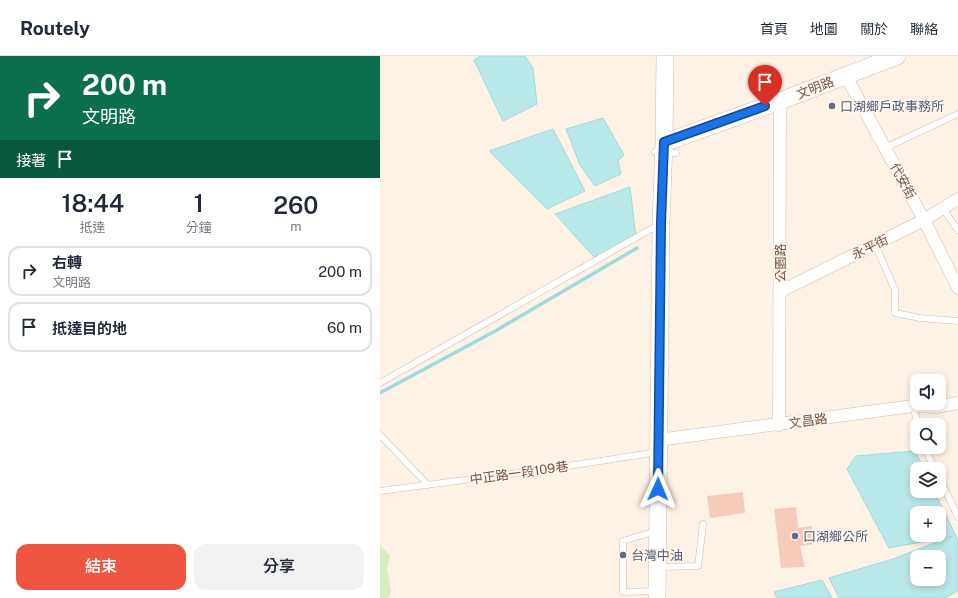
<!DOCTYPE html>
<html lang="zh-TW">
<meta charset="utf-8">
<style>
:root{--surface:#fff;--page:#f2f2f3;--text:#1f2937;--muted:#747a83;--line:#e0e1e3;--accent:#f05543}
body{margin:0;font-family:"Public Sans","Noto Sans TC",sans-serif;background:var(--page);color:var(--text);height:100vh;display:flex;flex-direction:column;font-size:15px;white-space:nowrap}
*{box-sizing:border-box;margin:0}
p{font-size:13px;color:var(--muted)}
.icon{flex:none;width:22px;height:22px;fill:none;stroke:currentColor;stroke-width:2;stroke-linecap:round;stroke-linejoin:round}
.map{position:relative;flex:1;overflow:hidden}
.panel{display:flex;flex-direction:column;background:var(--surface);width:380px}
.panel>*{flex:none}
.hud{background:#0b6e4f;color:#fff;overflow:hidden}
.controls{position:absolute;left:530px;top:318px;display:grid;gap:8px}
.controls a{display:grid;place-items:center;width:36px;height:36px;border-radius:8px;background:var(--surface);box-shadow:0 2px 6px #0003;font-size:20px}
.pin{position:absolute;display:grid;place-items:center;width:34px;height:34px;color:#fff;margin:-41px -17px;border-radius:50% 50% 50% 0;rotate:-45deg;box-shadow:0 0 4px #0007}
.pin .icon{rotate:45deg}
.me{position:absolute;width:44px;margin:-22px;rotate:1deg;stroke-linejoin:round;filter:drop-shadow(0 0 3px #0008)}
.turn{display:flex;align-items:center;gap:14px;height:84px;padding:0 16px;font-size:18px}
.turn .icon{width:52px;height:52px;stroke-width:2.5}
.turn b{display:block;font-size:28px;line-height:34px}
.then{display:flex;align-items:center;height:38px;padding:0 16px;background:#0003;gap:8px;font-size:15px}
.eta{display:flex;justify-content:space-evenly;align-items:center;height:68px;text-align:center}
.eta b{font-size:24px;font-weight:600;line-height:28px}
.primary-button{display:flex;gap:8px;margin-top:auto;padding:8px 16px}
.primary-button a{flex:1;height:46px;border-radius:12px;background:var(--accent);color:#fff;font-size:16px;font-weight:600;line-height:46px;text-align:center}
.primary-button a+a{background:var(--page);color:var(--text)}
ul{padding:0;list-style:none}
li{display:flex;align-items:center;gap:12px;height:50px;margin:0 8px 6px;padding:0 8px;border:2px solid var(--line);border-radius:12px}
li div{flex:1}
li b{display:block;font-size:15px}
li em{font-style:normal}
header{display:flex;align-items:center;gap:24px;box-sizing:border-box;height:56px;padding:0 20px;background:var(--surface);border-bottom:1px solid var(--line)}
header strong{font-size:19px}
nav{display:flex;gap:22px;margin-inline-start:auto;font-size:14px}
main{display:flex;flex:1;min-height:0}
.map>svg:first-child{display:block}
.green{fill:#d9edc3}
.water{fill:#b9e8e9;stroke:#9edadc;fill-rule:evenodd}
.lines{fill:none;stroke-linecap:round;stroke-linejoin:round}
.stream{stroke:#9edadc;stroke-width:3.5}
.building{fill:#f5ccbc}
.lane-casing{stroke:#d3baad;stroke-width:7}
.street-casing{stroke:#d3baad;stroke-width:13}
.secondary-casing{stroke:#d6b9aa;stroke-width:18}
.lane{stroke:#fff;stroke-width:6}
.street{stroke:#fff;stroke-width:12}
.secondary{stroke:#fff;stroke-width:17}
.route-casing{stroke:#114b97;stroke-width:10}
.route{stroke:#1a73e8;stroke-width:7}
.service-dot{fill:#5c6f8a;stroke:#fff6ee;stroke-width:1.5}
.labels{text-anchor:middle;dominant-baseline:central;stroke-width:3.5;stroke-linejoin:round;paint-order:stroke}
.street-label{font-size:13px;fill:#795448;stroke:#fff6ee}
.service-label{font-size:13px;fill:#4e5e75;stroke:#fff6ee;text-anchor:start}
</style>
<header>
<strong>Routely</strong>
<nav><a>首頁</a><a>地圖</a><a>關於</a><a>聯絡</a></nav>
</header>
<main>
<section class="panel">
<div class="hud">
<div class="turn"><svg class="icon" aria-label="right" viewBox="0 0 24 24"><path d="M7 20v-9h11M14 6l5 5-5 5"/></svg><div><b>200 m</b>文明路</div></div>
<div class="then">接著<svg class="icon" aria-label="arrive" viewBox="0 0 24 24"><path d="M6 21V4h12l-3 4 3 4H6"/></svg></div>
</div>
<div class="eta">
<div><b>18:44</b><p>抵達</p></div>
<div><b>1</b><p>分鐘</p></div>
<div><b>260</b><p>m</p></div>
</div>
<ul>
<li><svg class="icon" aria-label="right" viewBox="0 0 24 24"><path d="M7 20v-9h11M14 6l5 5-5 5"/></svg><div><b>右轉</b><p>文明路</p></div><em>200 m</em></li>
<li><svg class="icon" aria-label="arrive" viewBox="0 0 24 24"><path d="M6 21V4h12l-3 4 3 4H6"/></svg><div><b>抵達目的地</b></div><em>60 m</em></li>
</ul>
<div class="primary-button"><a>結束</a><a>分享</a></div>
</section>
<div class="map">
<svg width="578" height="542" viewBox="0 0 578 542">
<rect width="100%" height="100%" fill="#fef2e6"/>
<!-- green -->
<path class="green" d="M0,489l10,10 -3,14 4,22 -3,7h-8z"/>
<!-- water -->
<path class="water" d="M100,0h45l8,12 4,36 -34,17 -29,-61z
M223,62l21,37 -6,6 3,13 -26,12 -15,-21 -14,-36z
M173,73l32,62 -38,18 -58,-58z
M250,131l6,51 -42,19 -39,-43z
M535,395l9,18h-7v22h17l24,49v51l-13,7h-106l-10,-20 64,-19 60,-23 -64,12 -42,-79 9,-13zM537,457h22v22h-22zM537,501h22v22h-22z
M442,524l10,18h-55l-3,-6z"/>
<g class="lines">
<!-- stream -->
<path class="stream" d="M0,337l117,-63 140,-82"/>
</g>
<!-- building -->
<path class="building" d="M363,436l2,21 -35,5 -3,-22z
M416,451l2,21 14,-2 3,18 -15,2 5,21 -24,1 -7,-59z"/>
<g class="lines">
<defs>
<path id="lane" d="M505,92l73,-34
M275,96l21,1
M563,153l15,21
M495,188l20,46v23l25,5 38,3
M0,327l278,-158
M533,350l5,19
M0,379l48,50
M544,391l11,22
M559,421l19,40
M0,435l175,-23 103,-16
M276,475l-33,10v51l33,-1
M279,511l39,-1 5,-42"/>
<path id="street" d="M466,20l78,144 34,68
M399,236l145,-72 34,-21
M399,369l1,-324
M278,384l255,-34 23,1 22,-4"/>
<path id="secondary" d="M284,87l116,-42 117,-45
M277,542l4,-375 3,-80 1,-87"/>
</defs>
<!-- lane casing -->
<use href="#lane" class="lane-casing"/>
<!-- street casing -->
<use href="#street" class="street-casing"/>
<!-- secondary casing -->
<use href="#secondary" class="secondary-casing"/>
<!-- lane -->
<use href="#lane" class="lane"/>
<!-- street -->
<use href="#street" class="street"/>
<!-- secondary -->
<use href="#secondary" class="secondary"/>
</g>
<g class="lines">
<defs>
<path id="route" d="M278,433l3,-266 3,-81 101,-36"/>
</defs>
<!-- route casing -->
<use href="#route" class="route-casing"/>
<!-- route -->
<use href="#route" class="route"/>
</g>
<!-- markers -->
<g class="service-dot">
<circle cx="452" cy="50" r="4"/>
<circle cx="415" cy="480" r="4"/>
<circle cx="243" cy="499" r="4"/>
</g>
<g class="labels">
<!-- street labels -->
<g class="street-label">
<text transform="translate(435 32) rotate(-21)">文明路</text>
<text transform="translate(523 125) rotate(62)">代安街</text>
<text transform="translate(490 191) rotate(-26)">永平街</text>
<text transform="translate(400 207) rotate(-90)">公園路</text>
<text transform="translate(428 365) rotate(-8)">文昌路</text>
<text transform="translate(139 417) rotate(-8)">中正路一段109巷</text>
</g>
<!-- service labels -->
<g class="service-label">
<text x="460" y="50">口湖鄉戶政事務所</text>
<text x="423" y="480">口湖鄉公所</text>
<text x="251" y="499">台灣中油</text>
</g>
</g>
</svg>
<div class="controls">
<a><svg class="icon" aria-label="sound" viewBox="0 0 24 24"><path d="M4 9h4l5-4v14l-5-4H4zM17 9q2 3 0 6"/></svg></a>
<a><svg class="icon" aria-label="search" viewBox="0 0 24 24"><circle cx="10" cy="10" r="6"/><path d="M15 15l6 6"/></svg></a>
<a><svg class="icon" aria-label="layers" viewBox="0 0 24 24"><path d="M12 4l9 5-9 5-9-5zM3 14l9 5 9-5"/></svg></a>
<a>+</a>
<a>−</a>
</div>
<div class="pin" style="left:385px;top:50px;background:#d93025"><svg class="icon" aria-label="arrive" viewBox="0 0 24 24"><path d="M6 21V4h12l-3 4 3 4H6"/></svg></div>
<svg class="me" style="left:278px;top:433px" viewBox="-20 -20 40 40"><path d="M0-17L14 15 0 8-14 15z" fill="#1a73e8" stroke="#fff" stroke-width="4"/></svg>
</div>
</main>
